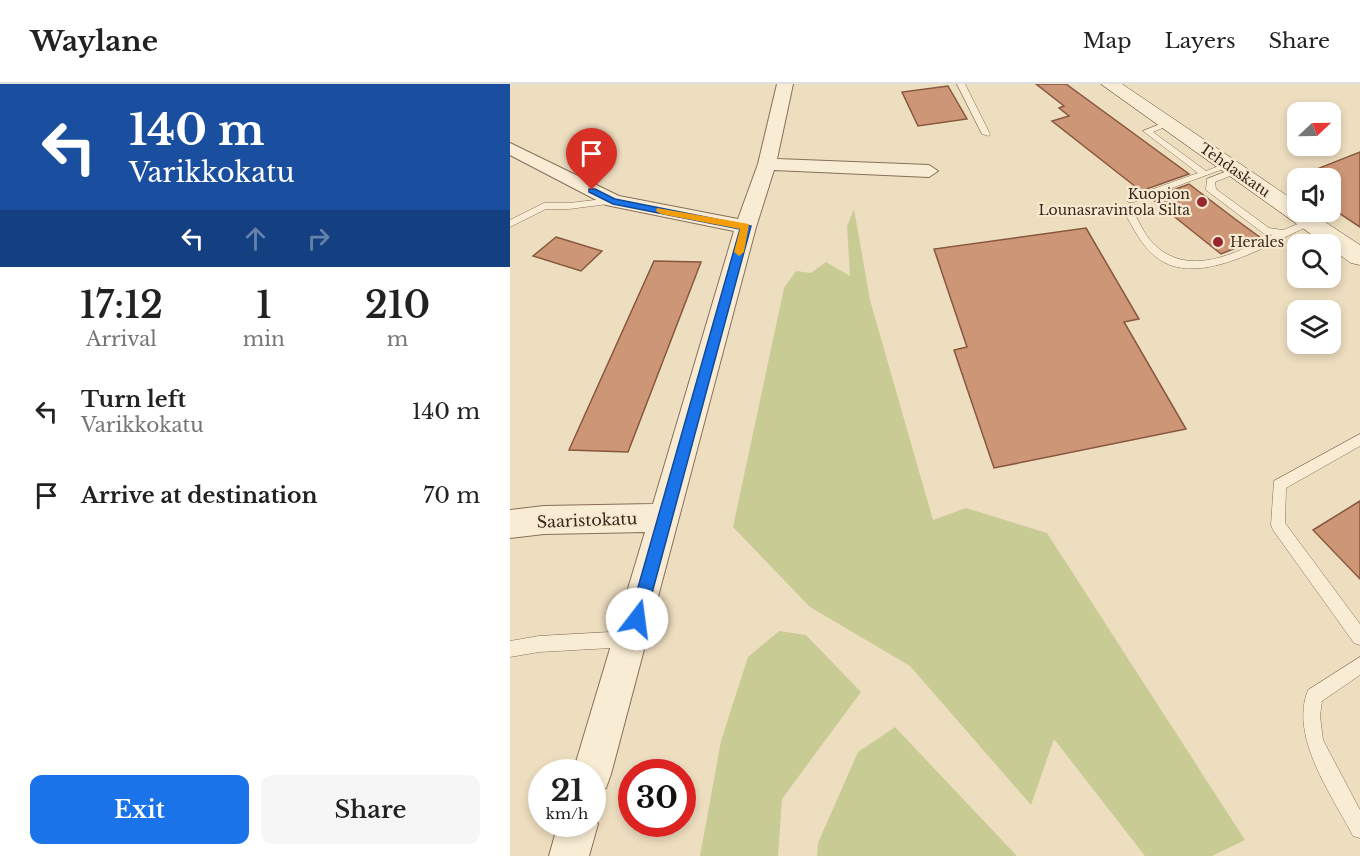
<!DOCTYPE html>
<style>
:root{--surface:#fff;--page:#f6f6f6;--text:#222;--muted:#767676;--line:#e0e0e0;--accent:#1a73e8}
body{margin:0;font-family:"Libre Baskerville",serif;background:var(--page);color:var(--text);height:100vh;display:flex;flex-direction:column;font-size:22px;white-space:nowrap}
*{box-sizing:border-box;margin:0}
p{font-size:20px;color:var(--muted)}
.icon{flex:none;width:33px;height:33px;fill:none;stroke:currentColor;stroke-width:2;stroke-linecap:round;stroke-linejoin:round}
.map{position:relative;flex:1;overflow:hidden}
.sheet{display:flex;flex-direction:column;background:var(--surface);width:510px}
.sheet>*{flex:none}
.banner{background:#1a4fa0;color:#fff;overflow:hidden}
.needle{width:39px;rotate:68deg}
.fabs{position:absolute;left:777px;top:18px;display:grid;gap:12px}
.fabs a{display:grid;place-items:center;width:54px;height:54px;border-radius:12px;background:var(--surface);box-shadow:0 3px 9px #0003;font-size:30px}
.speed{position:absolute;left:18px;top:675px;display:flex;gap:12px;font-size:30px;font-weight:700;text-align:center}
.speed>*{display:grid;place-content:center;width:78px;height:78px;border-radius:50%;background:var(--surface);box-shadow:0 3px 9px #0003;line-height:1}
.speed small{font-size:15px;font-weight:400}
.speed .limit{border:9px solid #d22;background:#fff;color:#111}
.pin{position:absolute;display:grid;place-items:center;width:51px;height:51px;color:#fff;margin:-62px -26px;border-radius:50% 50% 50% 0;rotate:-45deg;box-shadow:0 0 6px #0007}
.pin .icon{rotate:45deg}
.me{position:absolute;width:66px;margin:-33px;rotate:15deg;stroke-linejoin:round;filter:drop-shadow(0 0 4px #0008)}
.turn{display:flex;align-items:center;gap:21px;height:126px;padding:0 30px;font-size:27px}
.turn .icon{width:78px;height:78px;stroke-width:2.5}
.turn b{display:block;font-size:42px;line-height:51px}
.lanes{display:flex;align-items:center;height:57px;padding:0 30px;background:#0003;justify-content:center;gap:30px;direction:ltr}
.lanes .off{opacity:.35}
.eta{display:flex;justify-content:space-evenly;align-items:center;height:102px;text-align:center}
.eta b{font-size:36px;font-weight:600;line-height:42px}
.button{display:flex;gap:12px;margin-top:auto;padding:12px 30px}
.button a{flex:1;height:69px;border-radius:12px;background:var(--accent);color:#fff;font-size:24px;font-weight:600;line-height:69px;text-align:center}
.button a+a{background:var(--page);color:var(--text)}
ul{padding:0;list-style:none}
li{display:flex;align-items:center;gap:18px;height:84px;padding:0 30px}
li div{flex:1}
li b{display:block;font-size:22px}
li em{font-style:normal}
header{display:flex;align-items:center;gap:36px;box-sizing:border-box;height:84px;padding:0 30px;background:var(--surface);border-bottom:2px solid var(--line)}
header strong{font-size:28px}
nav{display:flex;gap:33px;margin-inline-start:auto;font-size:21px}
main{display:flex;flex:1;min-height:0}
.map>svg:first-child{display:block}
.green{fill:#c8cc94}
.building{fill:#cd9676;stroke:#87573e;stroke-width:1.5}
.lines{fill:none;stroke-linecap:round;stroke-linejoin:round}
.lane-casing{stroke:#886f58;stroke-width:1}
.street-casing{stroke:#886f58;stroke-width:2}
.secondary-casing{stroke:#69503b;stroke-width:1}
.lane{fill:#f9ecd4;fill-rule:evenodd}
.street{fill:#f9ecd4;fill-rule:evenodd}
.secondary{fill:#f9ecd4;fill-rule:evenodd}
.route{fill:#1a73e8;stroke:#114b97;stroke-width:1.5}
.slow{fill:#f59e0b}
.poi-dot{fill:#97272d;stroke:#f6e9d0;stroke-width:2}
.labels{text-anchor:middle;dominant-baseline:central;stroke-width:4.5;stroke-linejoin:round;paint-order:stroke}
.far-street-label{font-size:14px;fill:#37281d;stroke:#f6e9d0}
.far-poi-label{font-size:14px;fill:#37281d;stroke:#f6e9d0;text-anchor:end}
.street-label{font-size:16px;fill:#37281d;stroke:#f6e9d0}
</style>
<header>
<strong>Waylane</strong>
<nav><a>Map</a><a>Layers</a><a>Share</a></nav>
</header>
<main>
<section class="sheet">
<div class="banner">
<div class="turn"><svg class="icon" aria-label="left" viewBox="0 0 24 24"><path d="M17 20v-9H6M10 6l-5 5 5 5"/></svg><div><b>140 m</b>Varikkokatu</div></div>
<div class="lanes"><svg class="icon" aria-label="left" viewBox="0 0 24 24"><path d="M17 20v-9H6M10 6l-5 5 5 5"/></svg><svg class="icon off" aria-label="ahead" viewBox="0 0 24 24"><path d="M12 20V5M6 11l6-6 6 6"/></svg><svg class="icon off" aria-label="right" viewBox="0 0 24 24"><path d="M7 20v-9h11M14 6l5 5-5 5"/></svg></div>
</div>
<div class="eta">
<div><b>17:12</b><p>Arrival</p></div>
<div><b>1</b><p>min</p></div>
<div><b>210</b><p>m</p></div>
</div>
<ul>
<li><svg class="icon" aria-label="left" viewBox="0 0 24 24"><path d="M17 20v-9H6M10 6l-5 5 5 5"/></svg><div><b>Turn left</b><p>Varikkokatu</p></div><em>140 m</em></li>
<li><svg class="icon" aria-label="arrive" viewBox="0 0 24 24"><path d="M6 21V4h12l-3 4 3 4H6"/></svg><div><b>Arrive at destination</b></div><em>70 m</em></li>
</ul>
<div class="button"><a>Exit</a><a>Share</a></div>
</section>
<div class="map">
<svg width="850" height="772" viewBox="0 0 850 772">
<rect width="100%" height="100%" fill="#eedec0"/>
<!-- green -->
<path class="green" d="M344,125l16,91 63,220 33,-12 81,25 198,307 -33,16h-67l-91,-117 -23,66 -121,-139 -100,-59 -77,-80 51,-239 12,-17 15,2 15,-11 24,14 -3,-50z
M269,547l27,4 55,57 -79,107 -4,57h-78l21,-115 27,-84z
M385,643l122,129h-200l1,-13 40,-91z"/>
<!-- building -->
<path class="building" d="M526,0h30l123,90 -48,17 -89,-70 17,-5 -10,-8 5,-2z
M438,2l19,33 -49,7 -16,-34z
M850,68v75l-30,-20v-29h-32v7l-9,-5z
M679,100l46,35 26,19 -40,16 -70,-56z
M576,144l53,91 -15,3 62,107 -192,39 -40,-118 13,-3 -33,-98z
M46,153l46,14 -21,20 -48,-15z
M144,177l47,1 -73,190 -59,-2z
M850,417v78l-47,-49z"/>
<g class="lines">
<defs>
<path id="lane" d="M447,0h8l25,50 -1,2 -7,-2z
M655,38l7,2 -19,8 53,39 13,-5 4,3 -89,33h-6v-4l70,-25 -55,-42z
M727,83l3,1v4l-25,10 1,7 53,39 14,2 27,-11 5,3 -2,2c-40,17 -115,67 -157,33 -15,-12 -22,-28 -32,-45l2,-2h6c7,10 11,23 20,32 34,37 83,12 120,-7l-9,-2 -57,-43 1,-11z
M103,114l5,3 -2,2 -47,6h-23l-36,18v-7l34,-17h25z
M850,350v12l-74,42 -1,35 75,101v21l-6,-2 -81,-113 -2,-5 3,-44z
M119,547l6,2 2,6 -2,6 -6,2 -90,5 -29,5v-16l29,-5z
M850,573v18l-38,26 -2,15 3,24 37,70v28l-7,-2c-21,-41 -64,-99 -45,-146z"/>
<path id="street" d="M267,0h16l-16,75 152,6 9,6 -9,6 -155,-7 -18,57 -145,547 -5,14 -14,5v-21h-19l72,-240 -101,2 -34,4v-28l34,-4 109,-2 81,-273 -128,-26 -96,-50v-12l109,53 119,23 20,-55z
M82,727l6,13 -9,32h-40l9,-32h34z"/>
<path id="secondary" d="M591,0h21l176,119v9h12l50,33v20l-9,-2 -21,-15v-4h-5z"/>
</defs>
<!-- lane casing -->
<use href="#lane" class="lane-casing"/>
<!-- street casing -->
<use href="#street" class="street-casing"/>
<!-- secondary casing -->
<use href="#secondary" class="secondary-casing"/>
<!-- lane -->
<use href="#lane" class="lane"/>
<!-- street -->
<use href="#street" class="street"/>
<!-- secondary -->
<use href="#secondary" class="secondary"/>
</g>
<!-- route -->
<path class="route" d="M79,105h6l20,10 136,27 -106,393 -2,6 -6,2 -6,-2 -2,-6 111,-390 -127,-25 -24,-12z"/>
<!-- slow -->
<path class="slow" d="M147,124l92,16 -5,28 -5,4 -5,-4 6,-23 -79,-15 -5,-3z"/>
<!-- markers -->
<g class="poi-dot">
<circle cx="692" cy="118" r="6"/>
<circle cx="708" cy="158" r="6"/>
</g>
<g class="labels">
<!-- far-street labels -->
<g class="far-street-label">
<text transform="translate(725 86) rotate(35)">Tehdaskatu</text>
</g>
<!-- far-poi labels -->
<g class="far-poi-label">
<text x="680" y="110">Kuopion<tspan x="680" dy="16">Lounasravintola Silta</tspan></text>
<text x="720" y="158" text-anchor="start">Herales</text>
</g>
<!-- street labels -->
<g class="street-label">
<text transform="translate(77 436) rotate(-2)">Saaristokatu</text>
</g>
</g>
</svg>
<div class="fabs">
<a><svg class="needle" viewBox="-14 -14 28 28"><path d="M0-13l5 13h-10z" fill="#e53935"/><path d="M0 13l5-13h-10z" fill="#767676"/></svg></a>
<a><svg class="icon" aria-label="sound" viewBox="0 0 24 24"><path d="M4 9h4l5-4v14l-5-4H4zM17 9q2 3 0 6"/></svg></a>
<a><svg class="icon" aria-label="search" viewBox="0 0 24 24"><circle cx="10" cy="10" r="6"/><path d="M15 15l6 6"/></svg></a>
<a><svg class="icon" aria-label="layers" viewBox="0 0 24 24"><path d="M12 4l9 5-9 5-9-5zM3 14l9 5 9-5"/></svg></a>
</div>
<div class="speed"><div>21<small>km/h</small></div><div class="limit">30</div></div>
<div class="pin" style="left:82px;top:106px;background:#d93025"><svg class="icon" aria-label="arrive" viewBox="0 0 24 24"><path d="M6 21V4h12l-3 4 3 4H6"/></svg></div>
<svg class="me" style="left:127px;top:535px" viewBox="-20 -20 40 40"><circle r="19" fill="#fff"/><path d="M0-13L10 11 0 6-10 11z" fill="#1a73e8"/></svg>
</div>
</main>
